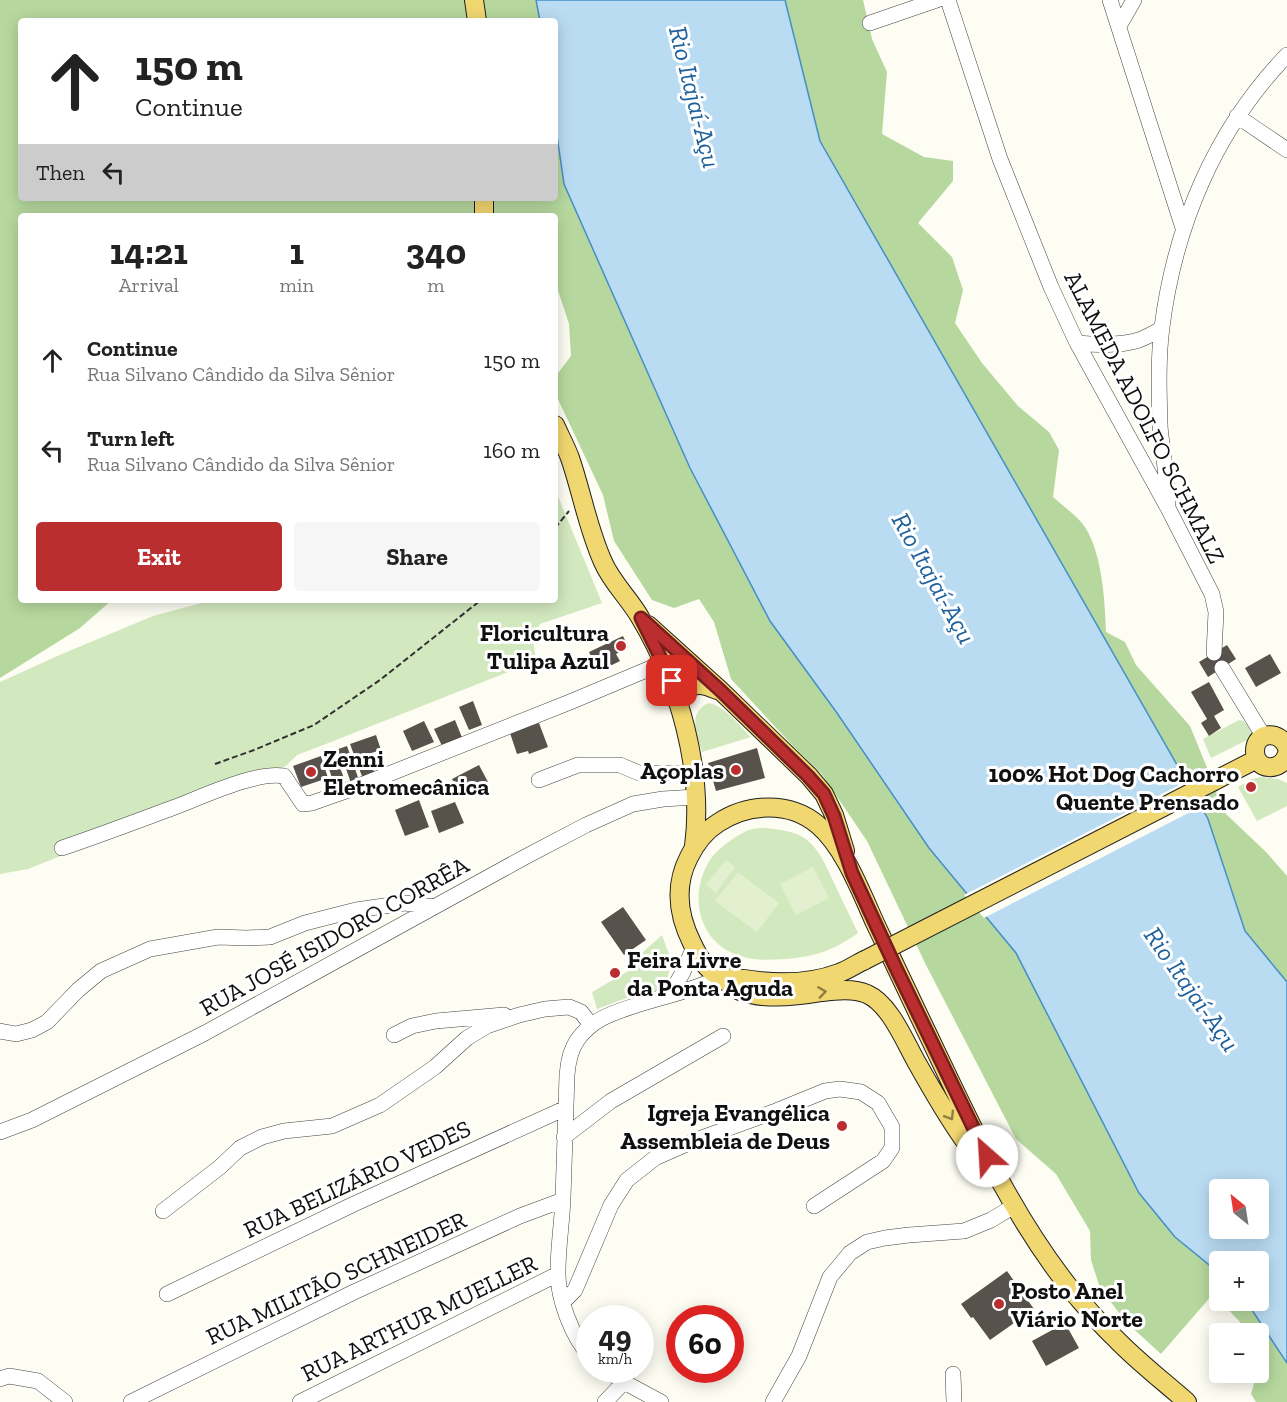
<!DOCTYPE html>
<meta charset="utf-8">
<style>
:root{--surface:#fff;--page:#f6f6f6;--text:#222;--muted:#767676;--accent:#ba2e2f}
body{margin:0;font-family:"Zilla Slab",serif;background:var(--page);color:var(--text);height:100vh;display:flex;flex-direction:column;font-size:22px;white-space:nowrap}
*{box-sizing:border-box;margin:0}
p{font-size:20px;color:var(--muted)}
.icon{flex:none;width:33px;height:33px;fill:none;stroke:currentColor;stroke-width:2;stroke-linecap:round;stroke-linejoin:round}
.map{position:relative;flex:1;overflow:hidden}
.sheet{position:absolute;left:18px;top:213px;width:540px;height:390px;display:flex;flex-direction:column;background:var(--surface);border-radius:6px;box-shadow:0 3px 15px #0003}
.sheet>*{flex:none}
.banner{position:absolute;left:18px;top:18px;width:540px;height:183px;border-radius:6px;box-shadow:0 3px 15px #0003;background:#fff;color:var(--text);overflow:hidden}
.needle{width:39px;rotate:330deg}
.fabs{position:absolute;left:1209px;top:1179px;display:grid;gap:12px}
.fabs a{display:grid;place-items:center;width:60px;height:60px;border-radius:6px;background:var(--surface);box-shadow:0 3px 15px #0003;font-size:30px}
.speed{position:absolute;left:576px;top:1305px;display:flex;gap:12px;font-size:30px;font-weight:700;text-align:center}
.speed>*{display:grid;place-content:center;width:78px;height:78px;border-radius:50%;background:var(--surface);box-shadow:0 3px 15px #0003;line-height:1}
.speed small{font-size:15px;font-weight:400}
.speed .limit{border:9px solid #d22;background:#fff;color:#111}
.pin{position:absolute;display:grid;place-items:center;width:51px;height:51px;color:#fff;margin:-26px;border-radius:12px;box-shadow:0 3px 9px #0006}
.me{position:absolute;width:66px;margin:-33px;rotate:334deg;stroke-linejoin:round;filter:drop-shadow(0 0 4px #0008)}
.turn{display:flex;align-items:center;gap:21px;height:126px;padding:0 18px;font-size:27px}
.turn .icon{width:78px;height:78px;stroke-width:2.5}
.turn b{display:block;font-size:42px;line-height:51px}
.then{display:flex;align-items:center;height:57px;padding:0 18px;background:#0003;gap:12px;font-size:22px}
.eta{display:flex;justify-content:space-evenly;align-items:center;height:102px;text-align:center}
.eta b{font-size:36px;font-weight:700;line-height:42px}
.action{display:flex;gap:12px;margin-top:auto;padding:12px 18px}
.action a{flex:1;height:69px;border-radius:6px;background:var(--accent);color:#fff;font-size:24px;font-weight:700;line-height:69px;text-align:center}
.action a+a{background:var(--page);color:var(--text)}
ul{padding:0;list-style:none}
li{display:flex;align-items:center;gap:18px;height:90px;padding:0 18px}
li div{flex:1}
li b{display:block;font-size:22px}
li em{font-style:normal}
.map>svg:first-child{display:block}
.green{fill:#d2e8be}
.forest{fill:#b6d89e}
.pitch{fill:#e3f0cf}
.water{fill:#badcf3;stroke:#458ec7;stroke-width:1.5;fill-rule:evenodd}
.pier{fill:#fefdf3}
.building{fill:#58524d}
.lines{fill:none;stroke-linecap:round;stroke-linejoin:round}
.minor-casing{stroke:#434343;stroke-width:16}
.major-casing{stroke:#212121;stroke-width:20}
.path{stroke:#323232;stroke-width:2;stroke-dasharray:6 3;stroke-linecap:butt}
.minor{stroke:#fff;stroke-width:15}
.major{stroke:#f1d770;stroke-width:18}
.major-bridge-casing{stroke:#212121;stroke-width:20;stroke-linecap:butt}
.major-bridge{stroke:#f1d770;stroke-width:18}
.oneway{stroke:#8c7d45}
.route-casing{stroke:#791e1f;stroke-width:15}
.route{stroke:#ba2e2f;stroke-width:10}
.poi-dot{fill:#ba2e2f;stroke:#fff;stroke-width:2}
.labels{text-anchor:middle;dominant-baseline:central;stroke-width:6;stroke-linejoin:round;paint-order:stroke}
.street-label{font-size:24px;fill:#101010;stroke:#fff}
.poi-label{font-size:24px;font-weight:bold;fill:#101010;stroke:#fff;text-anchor:end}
.water-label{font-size:26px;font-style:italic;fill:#1e619d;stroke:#fff}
</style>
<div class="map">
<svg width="1287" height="1402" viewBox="0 0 1287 1402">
<rect width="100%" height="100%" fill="#fefdf3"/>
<!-- green -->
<path class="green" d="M555,489l47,114 -62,21 -7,15 3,22 -205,81 -34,13 -11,11 -258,103 -28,5v-192l62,-28 91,-38 60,-16h342z
M708,703c15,1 32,23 43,34l-49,15c-5,-18 -15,-38 6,-49z
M1239,720c8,0 11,10 14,17l-42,21 -8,-19z
M1261,777l17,2 9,4v23l-30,15 -19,-34 14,-8z
M767,828c13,2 29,3 40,12 14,11 21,31 29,47 7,15 15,31 22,46 -26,18 -41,23 -72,26 -16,1 -31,2 -46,-3 -43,-13 -53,-64 -28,-99 7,-9 26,-23 37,-27 5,-2 12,-2 18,-2z
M662,935l9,25 -3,17 -5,11 -19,10 -4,-7 -8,5 -35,13 -5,-17 45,-26 -3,-8 8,-5z"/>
<!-- forest -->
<path class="forest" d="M0,0h536l4,21h-519v177h534v-76l9,62 126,284 80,153 67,92 92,135 87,105 123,240 36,44 44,36 1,27 -7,-6 -52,60 -35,-32 -26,-34 -9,-28 -1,-29 -34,-57 -40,-35 -90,-174 -59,-124 -46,-68 -27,-26 -63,-68 -17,-57 -15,-23 -25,9 -22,-8 -38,-59 -11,-46 -47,-100 -1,-18 16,-21 -2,-32 -14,-43v-65h-534v384h91l-32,28 -80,50z
M785,0h78l9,39 15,33 -5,62 42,23 29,4v20l-35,42 34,34 11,33 -8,33 27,40 36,43 31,26 10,18 -6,47c9,8 20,16 28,25 21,24 24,79 25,110l19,10 11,23 54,61 36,88 41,39 20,23v106l-42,-51 -37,-112 -388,-678z
M1220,1301h26l41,62v39h-31l-5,-8 6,-21 1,-1v-38l-12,-1 -6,-11z"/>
<!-- pitch -->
<path class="pitch" d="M726,860l9,7 -19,26 -10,-8z
M813,867l16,31 -33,17 -16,-31z
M738,872l41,31 -22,29 -42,-31z"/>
<!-- water -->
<path class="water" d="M536,0h249l35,141 388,678 37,112 42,51v381l-41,-62 12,-1v-38h-38l-1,11 -44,-36 -36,-44 -123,-240 -87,-105 -92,-135 -67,-92 -80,-153 -126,-284 -9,-62v-101h-15zM1220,1190h38v38h-38z"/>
<!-- pier -->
<path class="pier" d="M1189,780l15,25 -220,113 -20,-23z"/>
<!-- building -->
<path class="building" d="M623,636l5,11 -12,7 4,7 -22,11 -9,-20z
M1227,645l9,14 -28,18 -9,-15z
M1270,654l11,19 -25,14 -11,-19z
M1209,682l15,28 -10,6 7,12 -12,8 -8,-13 6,-4 -16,-27z
M473,701l9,24 -13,5 -10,-23z
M455,720l8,20 -20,8 -9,-19z
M424,721l10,21 -22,9 -9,-20z
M539,723l9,24 -19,7 -1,-3 -11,3 -7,-21z
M376,735l5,15 -13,4 7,21 -12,4 -13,-35z
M347,746l13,37 -8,3 -8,-23 -5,2 8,21 -11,4 -12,-36z
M757,748l8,30 -49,13 -8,-28z
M321,756l7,22 -27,9 -8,-21z
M479,765l9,17 -27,14 -9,-17z
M419,800l10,27 -24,9 -10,-26z
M455,802l9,21 -25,10 -8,-22z
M623,907l23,33 -22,15 -23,-33z
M1007,1271l27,38 -44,31 -17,-23 -2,1 -10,-14z
M1065,1323l14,25 -33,18 -14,-25z"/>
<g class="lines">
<defs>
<path id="minor" d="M948,0l52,159 51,128 26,56 92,167 43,84 4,18 -2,41
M1110,0l73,228
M870,23l67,-23
M1119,26l15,-26
M1237,116l50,34
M1077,343c21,2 42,3 62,-3 8,-3 15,-7 22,-11
M1168,504c-1,-15 -2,-30 -4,-45 -1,-12 -4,-24 -4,-36 -1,-31 -2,-65 2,-96 13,-102 53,-197 125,-272
M1222,668l42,69
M539,780l39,-15h42l19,8h55
M62,848c38,-13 75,-27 113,-41 27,-10 81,-36 109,-31l19,28 9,-1 34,-12 224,-89 93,-39
M670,995l13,-23 11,-25
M0,1031l16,3 16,-4 15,-8 31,-32 23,-19 49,-22 68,-12 28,1 24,-1 35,-14 51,-13 49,-7 29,4
M394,1035l18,-9 24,-5 68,-6
M0,1132l32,-12 173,-87 320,-176 61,-32 47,-21 30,-5 32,-2
M564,1137l47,-36 112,-65
M163,1211l57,-44 20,-19 22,-11 22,-6 48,-5 48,-21 55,-38 32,-29 20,-12 32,-11 26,-6 24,-2 12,5 10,13
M167,1294l187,-90 212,-96
M563,1302l12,-12 36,-85 16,-25 28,-22 41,-18 80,-29 49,-20 15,-2 21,3 17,11 14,24v21l-9,13 -69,45
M590,1356c-18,-19 -33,-59 -32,-85 0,-24 4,-48 5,-73 1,-41 3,-82 4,-123 1,-13 3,-25 11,-36 16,-21 35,-26 59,-34 28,-9 58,-15 84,-28
M606,1370l18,12 37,20
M953,1374l1,28
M0,1379l9,-3 29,5 27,21
M131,1402l223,-110 166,-76 43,-16
M300,1402l258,-128
M605,1402l19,-20
M773,1402l26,-46 31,-79 20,-24 17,-11 18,-4 24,-3 55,-4 27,-11 23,-14"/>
<path id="major" d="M474,0l3,21
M484,198v18
M555,425c5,11 11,22 15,33 12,35 18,71 33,104 9,21 27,37 38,57 38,64 63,152 53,227
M648,625l73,66 88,85 15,18 10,21 11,36
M678,703c11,-20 19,-22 39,-13
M1287,748c-6,-18 -32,-17 -32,3 0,20 26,22 32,3
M1214,781l43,-22
M865,960c-9,4 -17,10 -26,13 -29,11 -64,11 -95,6 -7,-1 -16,0 -23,-2 -14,-5 -23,-21 -29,-34 -14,-28 -18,-57 -3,-86 7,-14 16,-26 29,-34 30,-20 72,-22 100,2 26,22 43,67 57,98 15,32 31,65 46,97 45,93 86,190 152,272 13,15 27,32 42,46 22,23 48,43 72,64
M722,978c6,5 11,10 18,13 22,9 59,5 82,1 14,-2 32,-4 45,2 23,10 38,48 50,69 14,25 29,51 45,74 6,9 15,16 22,24"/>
</defs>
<!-- minor casing -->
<use href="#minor" class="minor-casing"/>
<!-- major casing -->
<use href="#major" class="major-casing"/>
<!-- path -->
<path class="path" d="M555,528l14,-17
M215,764l39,-14 60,-25 66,-45 101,-80"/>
<!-- minor -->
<use href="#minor" class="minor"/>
<!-- major -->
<use href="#major" class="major"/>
<defs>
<path id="major-bridge" d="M865,960l349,-179"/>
</defs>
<!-- major-bridge casing -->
<use href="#major-bridge" class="major-bridge-casing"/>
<!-- major-bridge -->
<use href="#major-bridge" class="major-bridge"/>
</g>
<!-- one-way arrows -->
<defs><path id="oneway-chevron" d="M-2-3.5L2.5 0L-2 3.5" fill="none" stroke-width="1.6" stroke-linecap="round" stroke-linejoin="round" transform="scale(1.5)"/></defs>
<g class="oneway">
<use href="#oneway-chevron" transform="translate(822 992) rotate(-8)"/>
<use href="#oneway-chevron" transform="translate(950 1116) rotate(58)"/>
</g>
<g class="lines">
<defs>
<path id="route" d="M672,681l-31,-63 80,73 87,85 16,18 10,22 18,57 43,93 92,190"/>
</defs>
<!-- route casing -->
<use href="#route" class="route-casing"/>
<!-- route -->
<use href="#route" class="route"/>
</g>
<!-- markers -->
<g class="poi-dot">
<circle cx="621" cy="646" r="6"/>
<circle cx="736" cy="770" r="6"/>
<circle cx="311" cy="772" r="6"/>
<circle cx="1251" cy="787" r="6"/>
<circle cx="615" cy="973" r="6"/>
<circle cx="842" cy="1126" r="6"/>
<circle cx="999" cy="1304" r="6"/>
</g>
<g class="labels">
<!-- street labels -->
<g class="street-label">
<text transform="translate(1145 417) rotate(63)">ALAMEDA ADOLFO SCHMALZ</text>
<text transform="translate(334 936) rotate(-29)">RUA JOSÉ ISIDORO CORRÊA</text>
<text transform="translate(357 1179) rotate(-25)">RUA BELIZÁRIO VEDES</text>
<text transform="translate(336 1278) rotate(-25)">RUA MILITÃO SCHNEIDER</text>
<text transform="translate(419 1318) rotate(-26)">RUA ARTHUR MUELLER</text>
</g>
<!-- poi labels -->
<g class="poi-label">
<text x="609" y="632">Floricultura<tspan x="609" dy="28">Tulipa Azul</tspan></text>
<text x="323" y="758" text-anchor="start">Zenni<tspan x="323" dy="28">Eletromecânica</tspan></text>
<text x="724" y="770">Açoplas</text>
<text x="1239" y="773">100% Hot Dog Cachorro<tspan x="1239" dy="28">Quente Prensado</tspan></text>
<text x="627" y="959" text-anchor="start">Feira Livre<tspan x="627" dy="28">da Ponta Aguda</tspan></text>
<text x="830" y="1112">Igreja Evangélica<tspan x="830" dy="28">Assembleia de Deus</tspan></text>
<text x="1011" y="1290" text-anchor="start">Posto Anel<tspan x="1011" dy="28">Viário Norte</tspan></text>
</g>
<!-- water labels -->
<g class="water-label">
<text transform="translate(695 97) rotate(76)">Rio Itajaí-Açu</text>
<text transform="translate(934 578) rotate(61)">Rio Itajaí-Açu</text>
<text transform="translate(1192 989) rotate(55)">Rio Itajaí-Açu</text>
</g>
</g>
</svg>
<div class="fabs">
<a><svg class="needle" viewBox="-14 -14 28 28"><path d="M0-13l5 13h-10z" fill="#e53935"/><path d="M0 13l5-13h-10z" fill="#767676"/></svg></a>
<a>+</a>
<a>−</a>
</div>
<div class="speed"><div>49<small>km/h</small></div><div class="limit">60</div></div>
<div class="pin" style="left:672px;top:681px;background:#d93025"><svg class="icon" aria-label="arrive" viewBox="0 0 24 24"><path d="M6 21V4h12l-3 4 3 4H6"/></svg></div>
<svg class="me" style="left:987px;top:1156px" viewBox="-20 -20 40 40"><circle r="19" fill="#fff"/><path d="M0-13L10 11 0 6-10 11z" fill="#ba2e2f"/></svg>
<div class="banner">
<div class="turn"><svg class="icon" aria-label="ahead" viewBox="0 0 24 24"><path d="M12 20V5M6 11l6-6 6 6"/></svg><div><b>150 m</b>Continue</div></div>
<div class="then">Then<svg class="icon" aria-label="left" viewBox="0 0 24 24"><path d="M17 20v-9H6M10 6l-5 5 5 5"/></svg></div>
</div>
<section class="sheet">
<div class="eta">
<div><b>14:21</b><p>Arrival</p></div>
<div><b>1</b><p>min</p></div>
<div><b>340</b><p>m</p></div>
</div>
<ul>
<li><svg class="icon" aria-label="ahead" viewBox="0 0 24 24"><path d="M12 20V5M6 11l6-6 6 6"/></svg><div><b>Continue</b><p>Rua Silvano Cândido da Silva Sênior</p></div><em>150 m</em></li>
<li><svg class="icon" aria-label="left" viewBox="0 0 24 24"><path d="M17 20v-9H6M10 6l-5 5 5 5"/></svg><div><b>Turn left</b><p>Rua Silvano Cândido da Silva Sênior</p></div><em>160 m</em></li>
</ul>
<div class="action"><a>Exit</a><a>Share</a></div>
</section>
</div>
